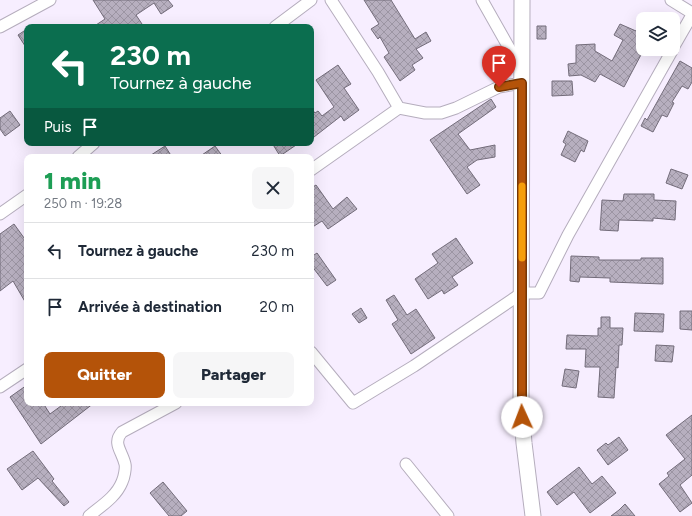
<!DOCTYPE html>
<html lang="fr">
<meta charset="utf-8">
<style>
:root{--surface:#fff;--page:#f6f6f7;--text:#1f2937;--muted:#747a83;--line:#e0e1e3;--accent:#b45309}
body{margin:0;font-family:Figtree,sans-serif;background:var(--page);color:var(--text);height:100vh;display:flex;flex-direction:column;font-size:15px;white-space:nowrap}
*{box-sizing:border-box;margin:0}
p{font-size:13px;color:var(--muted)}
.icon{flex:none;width:22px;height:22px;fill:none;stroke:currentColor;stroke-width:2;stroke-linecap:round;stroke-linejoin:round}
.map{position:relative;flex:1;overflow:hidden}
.side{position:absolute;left:24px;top:154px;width:290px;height:252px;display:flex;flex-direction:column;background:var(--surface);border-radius:8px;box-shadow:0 4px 16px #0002}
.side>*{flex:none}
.guide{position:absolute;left:24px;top:24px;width:290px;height:122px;border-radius:8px;box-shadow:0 4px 16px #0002;background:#0b6e4f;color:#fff;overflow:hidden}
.tools{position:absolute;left:636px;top:12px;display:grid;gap:8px}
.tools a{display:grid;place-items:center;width:44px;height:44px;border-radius:8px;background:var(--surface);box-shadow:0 4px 16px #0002;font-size:20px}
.pin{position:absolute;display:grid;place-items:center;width:34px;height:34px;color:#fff;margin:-41px -17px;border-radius:50% 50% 50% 0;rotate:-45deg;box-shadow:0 0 4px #0007}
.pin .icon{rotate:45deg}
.me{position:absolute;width:44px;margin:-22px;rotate:358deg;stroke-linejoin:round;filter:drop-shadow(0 0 3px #0008)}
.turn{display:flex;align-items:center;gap:14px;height:84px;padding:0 20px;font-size:18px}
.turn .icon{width:52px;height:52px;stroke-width:2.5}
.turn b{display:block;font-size:28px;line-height:34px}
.then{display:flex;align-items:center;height:38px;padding:0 20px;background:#0003;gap:8px;font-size:15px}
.round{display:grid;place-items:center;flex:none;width:42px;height:42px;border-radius:8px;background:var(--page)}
.headline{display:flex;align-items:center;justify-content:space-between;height:68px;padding:0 20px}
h1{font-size:24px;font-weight:800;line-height:30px;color:#1e9e55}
.cta{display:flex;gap:8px;margin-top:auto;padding:8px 20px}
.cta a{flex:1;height:46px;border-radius:8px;background:var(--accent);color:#fff;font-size:16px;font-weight:800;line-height:46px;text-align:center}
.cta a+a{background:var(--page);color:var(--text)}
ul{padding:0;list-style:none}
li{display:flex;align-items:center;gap:12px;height:56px;padding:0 20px;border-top:1px solid var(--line)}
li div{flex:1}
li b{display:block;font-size:15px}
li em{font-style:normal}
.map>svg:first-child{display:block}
.building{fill:url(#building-cross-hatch);stroke:#736c7a}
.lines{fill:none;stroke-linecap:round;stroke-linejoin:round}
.street-casing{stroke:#b5adbd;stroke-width:13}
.secondary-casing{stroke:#b5adbd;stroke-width:17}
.street{stroke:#fff;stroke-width:11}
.secondary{stroke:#fff;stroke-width:15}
.route-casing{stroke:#753606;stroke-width:10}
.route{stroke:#b45309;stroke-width:7}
.slow{stroke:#f59e0b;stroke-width:7}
</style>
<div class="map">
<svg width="692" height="516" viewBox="0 0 692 516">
<defs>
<pattern id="building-cross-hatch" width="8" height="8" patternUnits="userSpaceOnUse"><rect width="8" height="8" fill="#b7afbf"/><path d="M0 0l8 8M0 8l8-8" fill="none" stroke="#9c95a3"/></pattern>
</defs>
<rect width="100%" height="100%" fill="#f7eeff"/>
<!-- building -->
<path class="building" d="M93,0h75l5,6 -12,8 -7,-11 -18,12 8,12h-51l12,-8z
M364,0h27l24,39 11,-7 5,9 -15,8 7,9 -11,7 3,5 -15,11 -16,-24 5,-4 -9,-16 -2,2 -7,-10 8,-5z
M620,24l16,7 1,-3 6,3v20l-19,36 -24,-13 -5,8 -14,-7 -12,1 -1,-12 8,-1v-18l19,-1v7l17,10 11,-21 -9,-5z
M537,26h9v13h-9z
M27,29v20l-9,-14z
M680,61l12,7v14l-4,7 -6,-3 -10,16 2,1 -7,14 -5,-2 -9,17 -12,-6 4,-8 2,2z
M338,65l13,19 -7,4 15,22 -15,11 -3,-5 -27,21 -3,-4v-25l4,5 3,-2 4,5 12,-9 -18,-27z
M552,81h20l1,14 -21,1z
M491,99l5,8 -38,27 12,16 25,-5v12l-18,3 -10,7 13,18 -13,9 -37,-54z
M10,111l10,14 -15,11 -5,-7v-11z
M568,131l20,10 -4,11 -3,-2 -6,12 -14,-7 5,-11 -3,-2z
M272,143h27l-19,13z
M165,146l7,11h-24z
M215,146l8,11h-24z
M671,169l17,6 -6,14 -16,-6z
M316,185l17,24 14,-12 10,12 -29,20 -6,-8 -11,7v-40z
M624,194h30v6l22,1 -1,19 -22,-2v3l-34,-1 -1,11 -18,-1 2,-30 21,1z
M14,224l13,18v63l-14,-24 -13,10v-57z
M456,238l17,25 -21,14 6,8 -14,9 -2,-4 -14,9 -13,-20 23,-16 -6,-9z
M317,253l19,27 -9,6 -16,-21v-8z
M571,256l28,1v3h42v-2h22v26l-53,-2v-4l-30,-1 -1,5 -9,-1z
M394,295l13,20 9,-6 19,29 -24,16 -19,-30 6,-4 -12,-20z
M361,308l6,10 -8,5 -7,-9z
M680,311h12v19l-12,-1z
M635,313l29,1 -1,18 -29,-1z
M601,317h9v11h13l-1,17h-3l-1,23 -2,-1 -2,31 -16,-1 2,-30h-15l1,-18h-20l1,-14 31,1v-8h3z
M656,345l18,1 -2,16 -17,-1z
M565,369l14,2 -3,17 -14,-2z
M27,385v18h16l7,11 15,-11h29l-53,41 -31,-47z
M692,415v60l-12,10 12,18 -12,9 -21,-28 10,-8 -2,-3 18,-14 -19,-24z
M619,437l9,13 -20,15 -11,-15 9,-7 2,2z
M33,451l21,28 -2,2 17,21 -5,4 -26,-28 -16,12 -15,-21z
M579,467l13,17 10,-8 14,17 -26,20 -16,-21 -17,13 -10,-13z
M163,482l24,29 -6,5h-12l-19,-23z
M625,504l10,12h-24l8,-6z"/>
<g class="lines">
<defs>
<path id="street" d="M331,0l47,72 21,36
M482,0l39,69
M671,0l21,13
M0,27l50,-27
M275,27l36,-27
M673,48l19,-33
M78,157l16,-14
M311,170l88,-62 26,5h16l15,-5 43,-21 23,-4
M0,214l27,-19
M311,352l42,51 61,-37 108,-73h17l29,-58 105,-186
M0,387l27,-18
M406,464l42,52
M89,516c12,-10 27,-19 33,-34 2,-4 4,-14 3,-18 -3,-13 -13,-21 -3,-32l54,-29"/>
<path id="secondary" d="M522,0l-1,404 3,39 9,73"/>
</defs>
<!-- street casing -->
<use href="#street" class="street-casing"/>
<!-- secondary casing -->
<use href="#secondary" class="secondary-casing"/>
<!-- street -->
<use href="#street" class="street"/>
<!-- secondary -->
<use href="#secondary" class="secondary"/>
</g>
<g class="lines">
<defs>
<path id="route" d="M499,87l23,-4v334"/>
</defs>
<!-- route casing -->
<use href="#route" class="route-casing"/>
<!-- route -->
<use href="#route" class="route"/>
<!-- slow -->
<path class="slow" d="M522,186v72"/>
</g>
</svg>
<div class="tools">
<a><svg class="icon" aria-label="layers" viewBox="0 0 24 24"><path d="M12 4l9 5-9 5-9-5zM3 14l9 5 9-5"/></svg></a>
</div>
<div class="pin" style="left:499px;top:87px;background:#d93025"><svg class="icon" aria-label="arrive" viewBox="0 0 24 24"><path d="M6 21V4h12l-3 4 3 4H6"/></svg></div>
<svg class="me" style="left:522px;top:417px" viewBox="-20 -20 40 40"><circle r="19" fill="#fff"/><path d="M0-13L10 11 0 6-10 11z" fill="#b45309"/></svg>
<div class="guide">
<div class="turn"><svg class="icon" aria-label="left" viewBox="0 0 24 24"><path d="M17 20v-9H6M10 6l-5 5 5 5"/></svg><div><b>230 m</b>Tournez à gauche</div></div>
<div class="then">Puis<svg class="icon" aria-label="arrive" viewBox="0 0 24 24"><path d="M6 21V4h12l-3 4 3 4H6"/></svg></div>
</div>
<section class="side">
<div class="headline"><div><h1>1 min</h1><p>250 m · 19:28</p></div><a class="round"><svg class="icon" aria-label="close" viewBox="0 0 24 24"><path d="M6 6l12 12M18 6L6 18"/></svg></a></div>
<ul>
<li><svg class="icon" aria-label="left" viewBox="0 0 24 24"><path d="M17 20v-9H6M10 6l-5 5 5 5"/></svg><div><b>Tournez à gauche</b></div><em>230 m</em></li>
<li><svg class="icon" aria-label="arrive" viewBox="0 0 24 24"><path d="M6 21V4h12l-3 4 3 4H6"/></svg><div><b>Arrivée à destination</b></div><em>20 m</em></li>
</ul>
<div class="cta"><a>Quitter</a><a>Partager</a></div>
</section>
</div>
